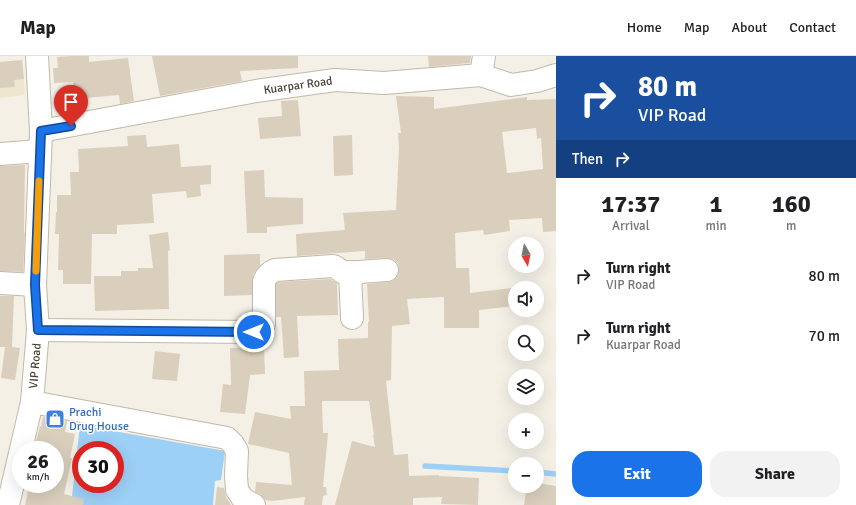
<!DOCTYPE html>
<meta charset="utf-8">
<style>
:root{--surface:#fff;--page:#f2f2f2;--text:#202124;--muted:#757577;--line:#e0e0e0;--accent:#1a73e8}
body{margin:0;font-family:Signika,sans-serif;background:var(--page);color:var(--text);height:100vh;display:flex;flex-direction:column;font-size:15px;white-space:nowrap}
*{box-sizing:border-box;margin:0}
p{font-size:13px;color:var(--muted)}
.icon{flex:none;width:22px;height:22px;fill:none;stroke:currentColor;stroke-width:2;stroke-linecap:round;stroke-linejoin:round}
.map{position:relative;flex:1;overflow:hidden}
.panel{display:flex;flex-direction:column;background:var(--surface);width:300px}
.panel>*{flex:none}
.top-card{background:#1a4fa0;color:#fff;overflow:hidden}
.needle{width:26px;rotate:171deg}
.controls{position:absolute;left:508px;top:181px;display:grid;gap:8px}
.controls a{display:grid;place-items:center;width:36px;height:36px;border-radius:50%;background:var(--surface);box-shadow:0 4px 16px #0002;font-size:20px}
.speed{position:absolute;left:12px;top:385px;display:flex;gap:8px;font-size:20px;font-weight:700;text-align:center}
.speed>*{display:grid;place-content:center;width:52px;height:52px;border-radius:50%;background:var(--surface);box-shadow:0 4px 16px #0002;line-height:1}
.speed small{font-size:10px;font-weight:400}
.speed .limit{border:6px solid #d22;background:#fff;color:#111}
.pin{position:absolute;display:grid;place-items:center;width:34px;height:34px;color:#fff;margin:-41px -17px;border-radius:50% 50% 50% 0;rotate:-45deg;box-shadow:0 0 4px #0007}
.pin .icon{rotate:45deg}
.me{position:absolute;width:44px;margin:-22px;rotate:270deg;stroke-linejoin:round;filter:drop-shadow(0 0 3px #0008)}
.turn{display:flex;align-items:center;gap:14px;height:84px;padding:0 16px;font-size:18px}
.turn .icon{width:52px;height:52px;stroke-width:2.5}
.turn b{display:block;font-size:28px;line-height:34px}
.then{display:flex;align-items:center;height:38px;padding:0 16px;background:#0003;gap:8px;font-size:15px}
.eta{display:flex;justify-content:space-evenly;align-items:center;height:68px;text-align:center}
.eta b{font-size:24px;font-weight:700;line-height:28px}
.cta{display:flex;gap:8px;margin-top:auto;padding:8px 16px}
.cta a{flex:1;height:46px;border-radius:16px;background:var(--accent);color:#fff;font-size:16px;font-weight:700;line-height:46px;text-align:center}
.cta a+a{background:var(--page);color:var(--text)}
ul{padding:0;list-style:none}
li{display:flex;align-items:center;gap:12px;height:60px;padding:0 16px}
li div{flex:1}
li b{display:block;font-size:15px}
li em{font-style:normal}
header{display:flex;align-items:center;gap:24px;box-sizing:border-box;height:56px;padding:0 20px;background:var(--surface);border-bottom:1px solid var(--line)}
header strong{font-size:19px}
nav{display:flex;gap:22px;margin-inline-start:auto;font-size:14px}
main{display:flex;flex:1;min-height:0}
.map>svg:first-child{display:block}
.education{fill:#efe6cf}
.water{fill:#9dd0f6;fill-rule:evenodd}
.lines{fill:none;stroke-linecap:round;stroke-linejoin:round}
.stream{stroke:#9dd0f6;stroke-width:5.5}
.building{fill:#dacfbd;fill-rule:evenodd}
.minor-casing{stroke:#c1b9a8;stroke-width:24}
.minor{stroke:#fff;stroke-width:22}
.route-casing{stroke:#114b97;stroke-width:10}
.route{stroke:#1a73e8;stroke-width:7}
.slow{stroke:#f59e0b;stroke-width:7}
.labels{text-anchor:middle;dominant-baseline:central;stroke-width:3;stroke-linejoin:round;paint-order:stroke}
.street-label{font-size:12px;fill:#484135;stroke:#fff}
.shop-label{font-size:12px;fill:#366cbe;stroke:#fff;text-anchor:start}
</style>
<header>
<strong>Map</strong>
<nav><a>Home</a><a>Map</a><a>About</a><a>Contact</a></nav>
</header>
<main>
<div class="map">
<svg width="556" height="449" viewBox="0 0 556 449">
<rect width="100%" height="100%" fill="#f4f0e6"/>
<!-- education -->
<path class="education" d="M22,4l3,35 -25,3v-36z"/>
<!-- water -->
<path class="water" d="M80,369l145,26 -4,29 -6,1 -2,24h-142zM81,394h34v34h-34z"/>
<g class="lines">
<!-- stream -->
<path class="stream" d="M425,410l90,5
M537,416l19,2"/>
</g>
<!-- building -->
<path class="building" d="M71,0h18v6l39,-4 6,43 -14,3 -1,-9 -45,4 -1,-17 -19,1 -1,-15h5l-1,-11z
M152,0h146v12l-58,3 2,10 -82,15z
M428,0h43l-1,7 -41,4z
M22,4l2,19 -10,1 1,7 -15,1v-26z
M396,40l38,1v12l93,-12v3l29,-1v132l-13,1 -1,-14 -33,2 1,11 -26,4 -1,-5 -28,3 1,35h13l1,25 43,-5 2,18 -36,4v18h-35v-31l-37,2 3,25 -18,2 -1,54 -5,1 8,74 14,-1 1,22 30,-1v1l40,2 -1,27 -37,-1 1,-7 -29,1v7h-78l17,-64 23,6 -2,-12h1l-5,-34h-47l1,32h5l-5,54h3l1,8 -4,1 -1,9h-18l1,-8 -33,4 -7,-1 -5,-6 -5,-2 1,-10 36,3 -3,-32 -41,-9 7,-32 36,7 -1,-13h15l-1,-35 35,-1 -1,-31 30,-1v-16h1l-2,-38 21,-2 6,-2 4,-5 1,-5 -1,-7 -5,-4 -7,-1 -21,1v-8l-68,5 -1,-22 49,-4 -2,-17 53,-3 3,-62 -1,-15h3zM536,72l1,11 4,-1 2,31 -36,4 -5,-41z
M298,44l3,36 -41,3 -2,-21 24,-2 -1,-15z
M146,79l1,12 32,-3 2,23 30,-2v19l-11,1 1,11 -14,2 -1,-7 -34,3 2,29 -37,2v9h-25l-1,50h-28v-14h-5l1,-36h-4l1,-22h1v-17h14l-1,-23h9l-1,-23 50,-3 -1,-10z
M352,79l1,40 -19,1 -1,-40z
M25,109l-1,68h1l-2,39 -23,-1v-105z
M264,114l1,27 38,1v26l-36,3v6h-20l-3,-62z
M168,176l2,18 -2,1 1,58 -74,2 -1,-35h27v-5h17v-3h15l-4,-33z
M260,198v11l-6,8 -2,8v14l-28,1v-41z
M330,223l7,4 1,32 -41,1 2,41 -15,1 -3,-41h-5v-33l2,-2z
M0,240h14l-2,51 8,1 -5,32 -14,-2 4,-31h-5z
M264,291l1,27 -15,1 -5,39 -25,-2 3,-28 8,1 -1,-37z
M155,295l25,3 -3,27 -25,-2z
M43,361l24,4 -2,11 10,2 -5,24h2l-8,36 20,5 -1,6h-58l4,-18 17,3 1,-6h8v-34h-20l1,-5h-1l5,-19 1,1z
M537,427l19,3v19h-32l3,-19h10z
M217,431l7,1 2,9 5,8h-16z"/>
<g class="lines">
<defs>
<g id="minor">
<path d="M481,19l3,-19"/>
<path id="s1" d="M41,75l215,-40 79,-11 49,3 97,-8 30,10 26,-4 19,-6"/>
<path d="M0,98l40,-3"/>
<path d="M350,216l2,46"/>
<path d="M0,227l35,2"/>
<path d="M38,274l216,2 6,-3 4,-5v-43c2,-5 6,-9 11,-11l58,-4c5,1 6,5 11,7l43,-3"/>
<path d="M32,346l195,36 6,6 4,7 -1,25 1,14 6,9 11,6"/>
<path id="s2" d="M8,449l24,-103 6,-72 -3,-45 6,-154 -4,-75"/>
</g>
</defs>
<!-- minor casing -->
<use href="#minor" class="minor-casing"/>
<!-- minor -->
<use href="#minor" class="minor"/>
</g>
<g class="lines">
<defs>
<path id="route" d="M71,70l-30,5 -6,154 3,45 216,2"/>
</defs>
<!-- route casing -->
<use href="#route" class="route-casing"/>
<!-- route -->
<use href="#route" class="route"/>
<!-- slow -->
<path class="slow" d="M36,215l3,-90"/>
</g>
<!-- icons -->
<defs>
<symbol id="shop-square" viewBox="-11 -11 22 22"><rect x="-9" y="-9" width="18" height="18" rx="4" fill="#3f7fe0" stroke="#fff"/><path d="M-5-2.5h2.3a2.7 3.5 0 0 1 5.4 0H5L5.5 6h-11ZM-1.5-2.5h3a1.5 2.3 0 0 0-3 0Z" fill="#fff"/></symbol>
</defs>
<g fill-rule="evenodd">
<use href="#shop-square" x="44" y="352" width="22" height="22"/>
</g>
<g class="labels">
<!-- street labels -->
<g class="street-label">
<text stroke="none"><textPath href="#s1" startOffset="261">Kuarpar Road</textPath></text>
<text stroke="none"><textPath href="#s2" startOffset="142">VIP Road</textPath></text>
</g>
<!-- shop labels -->
<g class="shop-label">
<text x="69" y="356">Prachi<tspan x="69" dy="14">Drug House</tspan></text>
</g>
</g>
</svg>
<div class="controls">
<a><svg class="needle" viewBox="-14 -14 28 28"><path d="M0-13l5 13h-10z" fill="#e53935"/><path d="M0 13l5-13h-10z" fill="#757577"/></svg></a>
<a><svg class="icon" aria-label="sound" viewBox="0 0 24 24"><path d="M4 9h4l5-4v14l-5-4H4zM17 9q2 3 0 6"/></svg></a>
<a><svg class="icon" aria-label="search" viewBox="0 0 24 24"><circle cx="10" cy="10" r="6"/><path d="M15 15l6 6"/></svg></a>
<a><svg class="icon" aria-label="layers" viewBox="0 0 24 24"><path d="M12 4l9 5-9 5-9-5zM3 14l9 5 9-5"/></svg></a>
<a>+</a>
<a>−</a>
</div>
<div class="speed"><div>26<small>km/h</small></div><div class="limit">30</div></div>
<div class="pin" style="left:71px;top:70px;background:#d93025"><svg class="icon" aria-label="arrive" viewBox="0 0 24 24"><path d="M6 21V4h12l-3 4 3 4H6"/></svg></div>
<svg class="me" style="left:254px;top:276px" viewBox="-20 -20 40 40"><circle r="17" fill="#1a73e8" stroke="#fff" stroke-width="3"/><path d="M0-11L8 9 0 5-8 9z" fill="#fff"/></svg>
</div>
<section class="panel">
<div class="top-card">
<div class="turn"><svg class="icon" aria-label="right" viewBox="0 0 24 24"><path d="M7 20v-9h11M14 6l5 5-5 5"/></svg><div><b>80 m</b>VIP Road</div></div>
<div class="then">Then<svg class="icon" aria-label="right" viewBox="0 0 24 24"><path d="M7 20v-9h11M14 6l5 5-5 5"/></svg></div>
</div>
<div class="eta">
<div><b>17:37</b><p>Arrival</p></div>
<div><b>1</b><p>min</p></div>
<div><b>160</b><p>m</p></div>
</div>
<ul>
<li><svg class="icon" aria-label="right" viewBox="0 0 24 24"><path d="M7 20v-9h11M14 6l5 5-5 5"/></svg><div><b>Turn right</b><p>VIP Road</p></div><em>80 m</em></li>
<li><svg class="icon" aria-label="right" viewBox="0 0 24 24"><path d="M7 20v-9h11M14 6l5 5-5 5"/></svg><div><b>Turn right</b><p>Kuarpar Road</p></div><em>70 m</em></li>
</ul>
<div class="cta"><a>Exit</a><a>Share</a></div>
</section>
</main>
